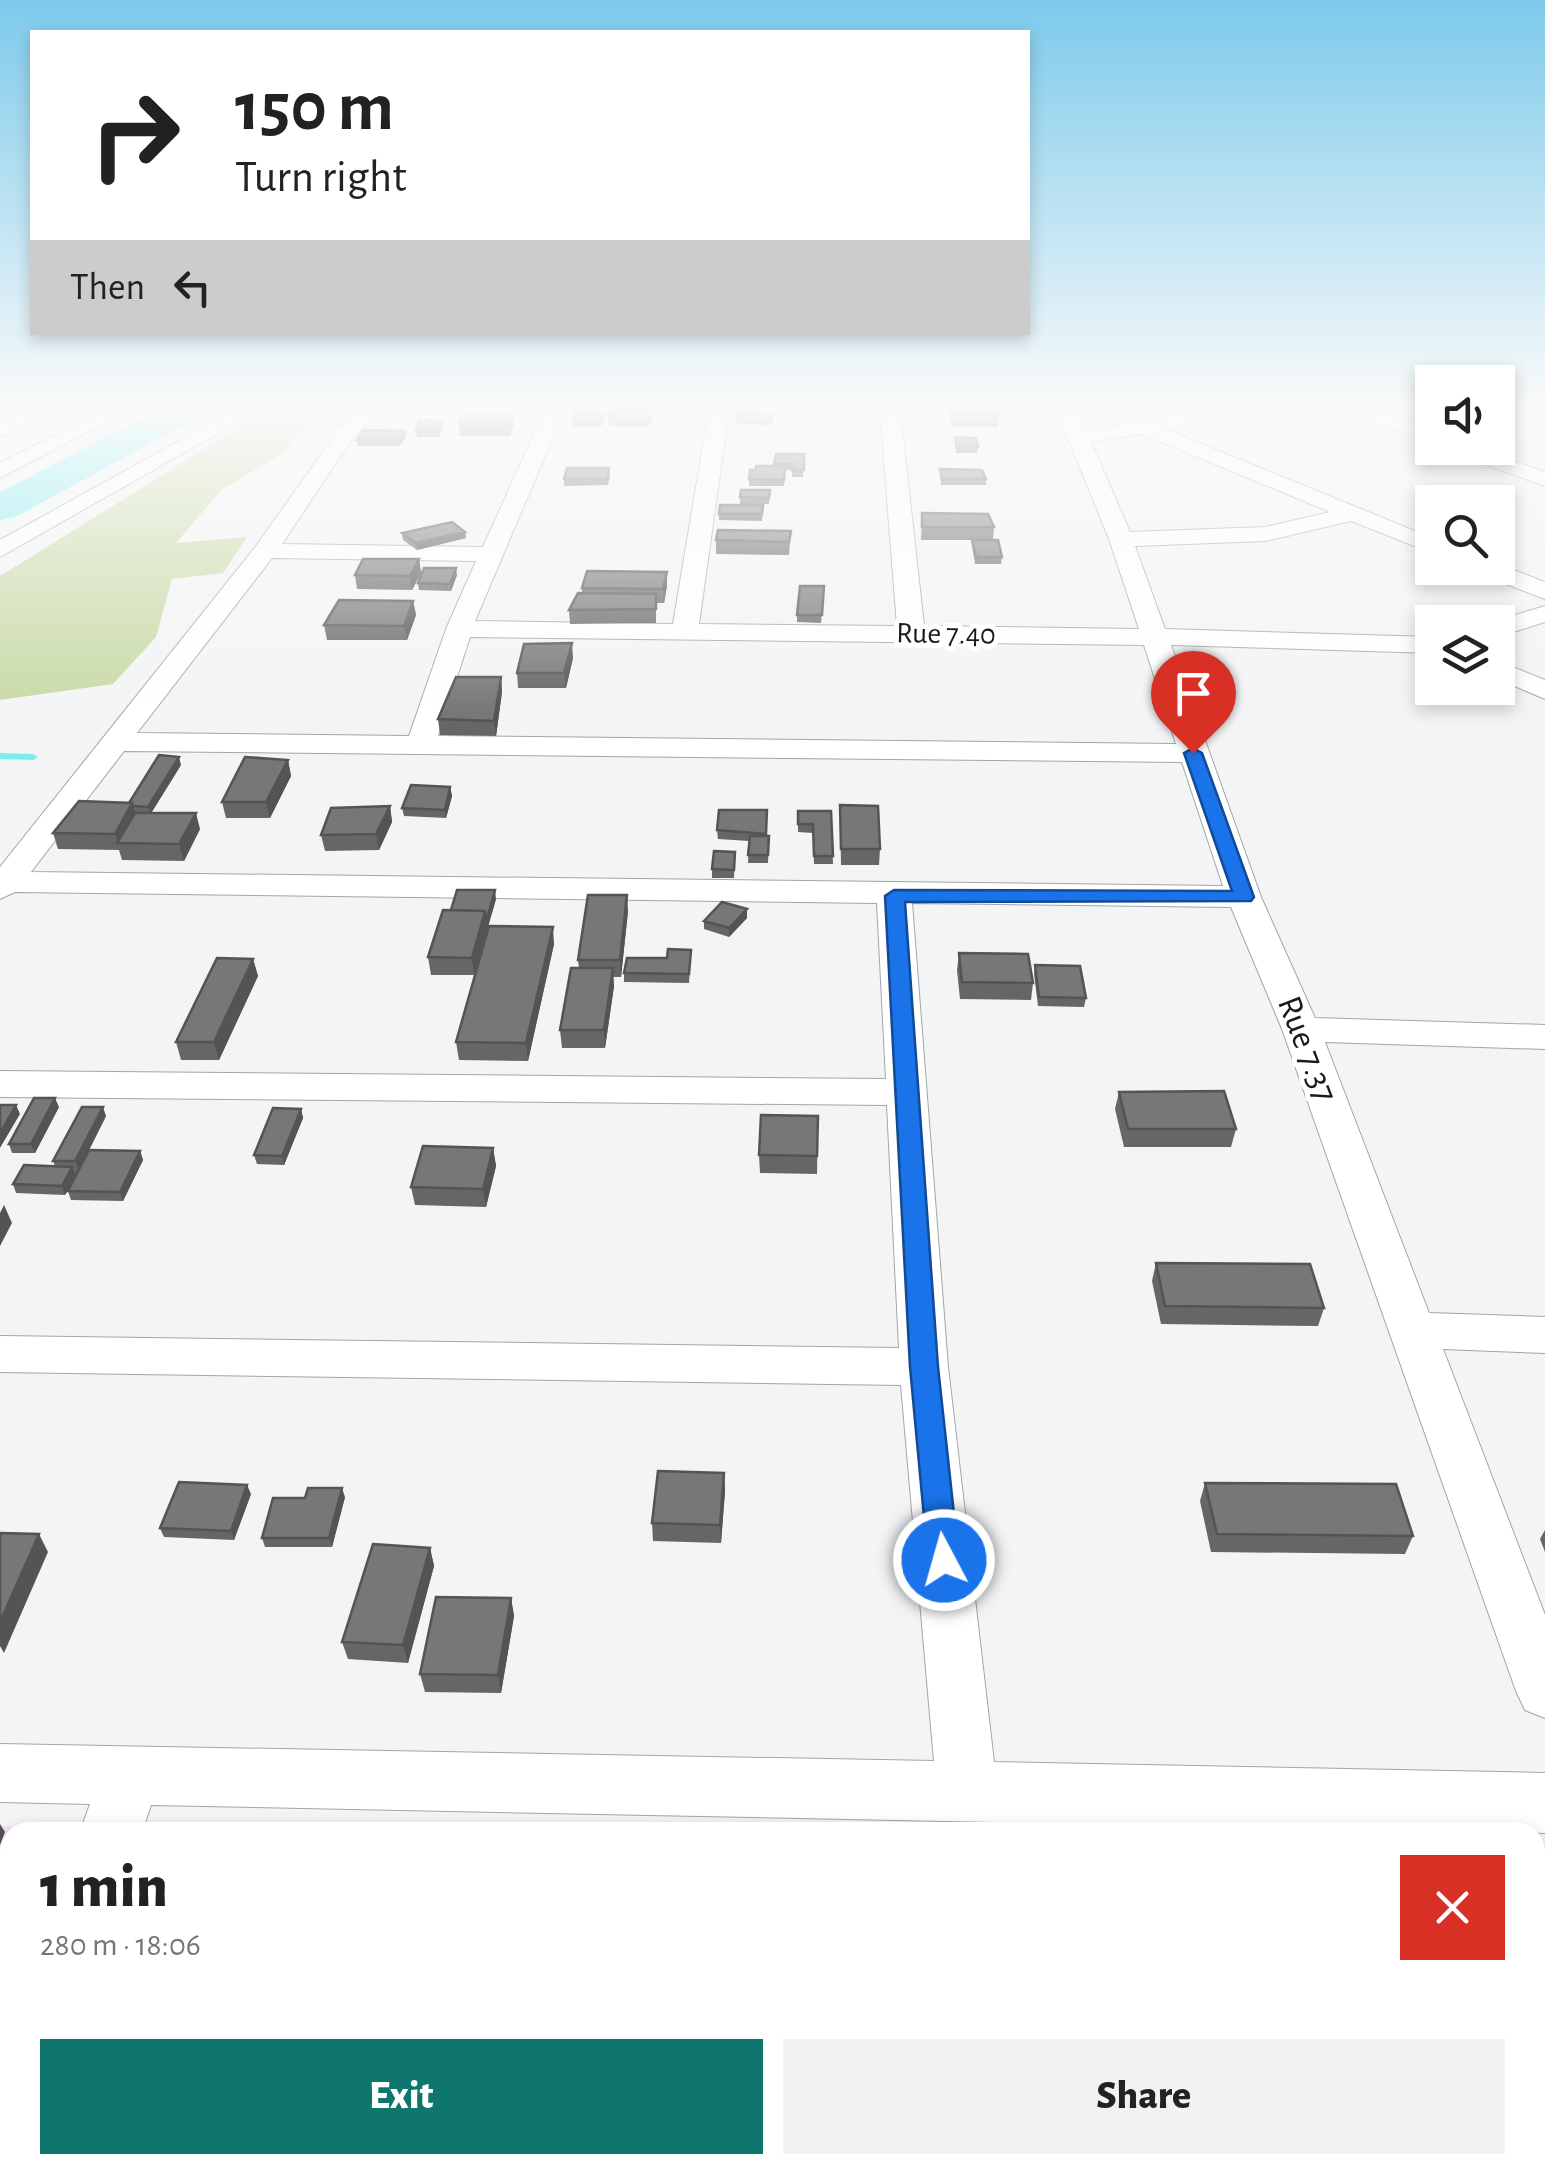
<!DOCTYPE html>
<meta charset="utf-8">
<style>
:root{--surface:#fff;--page:#f2f2f2;--text:#222;--muted:#767676;--accent:#0f766e}
body{margin:0;font-family:"Alegreya Sans",sans-serif;background:var(--page);color:var(--text);height:100vh;display:flex;flex-direction:column;font-size:38px;white-space:nowrap}
*{box-sizing:border-box;margin:0}
p{font-size:32px;color:var(--muted)}
.icon{flex:none;width:55px;height:55px;fill:none;stroke:currentColor;stroke-width:2;stroke-linecap:round;stroke-linejoin:round}
.map{position:relative;flex:1;overflow:hidden}
.details{position:absolute;left:0px;top:1822px;width:1545px;height:352px;display:flex;flex-direction:column;background:var(--surface);border-radius:30px 30px 0 0;box-shadow:0 5px 15px #0003}
.details>*{flex:none}
.top-card{position:absolute;left:30px;top:30px;width:1000px;height:305px;border-radius:0px;box-shadow:0 5px 15px #0003;background:#fff;color:var(--text);overflow:hidden}
.buttons{position:absolute;left:1415px;top:365px;display:grid;gap:20px}
.buttons a{display:grid;place-items:center;width:100px;height:100px;border-radius:0px;background:var(--surface);box-shadow:0 5px 15px #0003;font-size:50px}
.pin{position:absolute;display:grid;place-items:center;width:85px;height:85px;color:#fff;margin:-102px -42px;border-radius:50% 50% 50% 0;rotate:-45deg;box-shadow:0 0 10px #0007}
.pin .icon{rotate:45deg}
.me{position:absolute;width:110px;margin:-55px;rotate:354deg;stroke-linejoin:round;filter:drop-shadow(0 0 8px #0008)}
.turn{display:flex;align-items:center;gap:35px;height:210px;padding:0 40px;font-size:45px}
.turn .icon{width:130px;height:130px;stroke-width:2.5}
.turn b{display:block;font-size:70px;line-height:85px}
.then{display:flex;align-items:center;height:95px;padding:0 40px;background:#0003;gap:20px;font-size:38px}
.round{display:grid;place-items:center;flex:none;width:105px;height:105px;border-radius:0px;background:var(--page)}
.headline{display:flex;align-items:center;justify-content:space-between;height:170px;padding:0 40px}
h1{font-size:60px;font-weight:800;line-height:75px}
.primary-button{display:flex;gap:20px;margin-top:auto;padding:20px 40px}
.primary-button a{flex:1;height:115px;border-radius:0px;background:var(--accent);color:#fff;font-size:40px;font-weight:800;line-height:115px;text-align:center}
.primary-button a+a{background:var(--page);color:var(--text)}
.map>svg:first-child{display:block}
.education{fill:#f4e3f5}
.green{fill:#c8daa6}
.lines{fill:none;stroke-linecap:round;stroke-linejoin:round}
.stream{fill:#7decf0;fill-rule:evenodd}
.river{fill:#7decf0;fill-rule:evenodd}
.minor-casing{stroke:#a4a5a7;stroke-width:2}
.minor{fill:#fff;fill-rule:evenodd}
.wall{fill:#686665}
.shaded-wall{fill:#555353}
.building{fill:#797776;stroke:#555353;stroke-width:2.5}
.route{fill:#1a73e8;stroke:#114b97;stroke-width:2.5}
.labels{text-anchor:middle;dominant-baseline:central;stroke-width:10;stroke-linejoin:round;paint-order:stroke}
.far-street-label{font-size:30px;fill:#191a1a;stroke:#fff}
.street-label{font-size:35px;fill:#191a1a;stroke:#fff}
</style>
<div class="map">
<svg width="1545" height="2173" viewBox="0 0 1545 2173">
<rect width="100%" height="100%" fill="#f3f4f5"/>
<!-- education -->
<path class="education" d="M0,1826h10l2,6 -2,76 -10,27z"/>
<!-- green -->
<path class="green" d="M269,409h99l-21,18 -41,-2 -26,30 -58,34 -46,54 71,-6 -24,36 -51,6 -16,58 -43,47 -113,16v-124z"/>
<g class="lines">
<!-- stream -->
<path class="stream" d="M0,753l33,1 5,3 -5,3 -33,-1z"/>
<!-- river -->
<path class="river" d="M160,409h44l-5,8 -184,100 -15,3v-28z"/>
<defs>
<path id="minor" d="M35,409h26l-61,28v-13z
M107,409h24l-131,69v-15z
M237,409h24l-261,148v-17z
M363,409h22l-31,27 -72,108 201,3 62,-138h20l-90,212 198,3 36,-215h20l-30,215 198,2 -17,-217h20l24,217 215,3 -30,-90 -53,-130h20l9,22 119,-22h34l-3,4 -70,16 267,109v15l-81,-32 -85,20 -131,5 30,83 267,8v16l-261,-8 90,252 54,121 230,7v24l-220,-7 104,271 116,4v36l-102,-4 102,266v103l-20,-8 -9,-19 -234,-662 -51,-122 -319,-4 36,464 46,395 551,11v60l-1394,-28 -9,27h-62l10,-28 -90,-2v-58l934,17 -33,-376 -901,-13v-36l899,12 -12,-243 -887,-8v-26l886,8 -9,-176 -862,-11 -15,7v-32l256,-321 84,-118zM1142,434l188,78 -64,15 -136,5 -39,-90zM272,558l204,3 -30,68 -37,107 -272,-3zM470,637l674,8 32,99 -738,-8zM124,751l1058,11 41,124 -1192,-14z
M1340,409h28l64,22v13z
M1447,448h30l68,24v14l-94,-34z
M1498,564l47,18v17l-68,-26 -3,-5h24z
M1545,606v16l-47,15v-15h-6z
M1498,661l47,19v19l-47,-20z
M10,2091v74h22l-3,8h-29v-78z"/>
</defs>
<!-- minor casing -->
<use href="#minor" class="minor-casing"/>
<!-- minor -->
<use href="#minor" class="minor"/>
</g>
<!-- wall -->
<path class="wall" d="M949,409h48l2,6 -1,12 -47,-1z
M605,411l1,6 -4,9h-30v-6z
M513,412l1,12 -4,12h-50l-1,-13z
M654,415l-5,11h-40v-6z
M736,418h37l-1,7 -36,-1z
M442,421l1,6 -4,10h-22l-1,-6z
M406,437l-7,9h-41l-1,-6z
M955,437l23,10 -1,6h-21z
M776,454h28l-1,23h-11v-7h-7l-1,16h-35v-7l25,-13z
M940,469l46,10v6h-45z
M610,475l-2,10 -44,1v-7z
M770,490l-1,14h-29v-7z
M763,505l-1,16 -43,-1v-6z
M922,513l72,14 -1,13 9,17 -1,7h-26l-3,-18v-6h-51z
M791,531l-2,24 -73,-1v-14z
M465,532l1,6 -49,12 -14,-10 -1,-7z
M419,559l2,14 -9,17 -55,-1 -2,-14z
M667,572v14l-3,17h-8v20l-86,1 -1,-14 13,-16v-6z
M457,575l-6,16 -32,-1 -1,-7z
M824,586l-3,37 -24,-1v-7z
M413,601l3,14 -9,25h-80l-3,-15z
M573,658l-7,30h-48l-1,-15z
M501,677l1,15 -6,44 -56,-1 -2,-16z
M288,760l3,16 -21,42h-44l-4,-16z
M181,765l-30,48 49,16 -16,32 -62,-1 -3,-10 -61,-1 -5,-16 76,-30z
M450,787l2,9 -6,22 -42,-2 -2,-8z
M840,805l40,44 -1,16h-38z
M390,806l2,16 -13,28 -54,1 -4,-16z
M767,810v26h2l-1,27h-20l1,-22 -31,-2 -1,-9z
M798,811h33l2,53h-19l-1,-31 -15,-1z
M735,852l-1,26h-22v-9z
M496,899l-22,76h-43l-3,-18 23,-47z
M628,911l-7,66h-8l1,9 -9,62h-43l-2,-18 19,-62 -1,-8z
M747,918l-18,19 -25,-8v-8z
M554,944l-26,117 -69,-1 -3,-18z
M691,950l-2,33 -65,-1v-9z
M959,953l74,30 -2,17 -71,-1 -3,-29z
M253,959l5,17 -39,84h-38l-5,-18z
M1035,965l51,33 -2,9 -46,-1 -4,-32z
M1119,1092l117,37 -5,18h-107l-9,-38z
M59,1107l-24,46h-23l-3,-9z
M301,1109l2,9 -19,47 -27,-1 -3,-9z
M106,1116l-27,54 61,-19 3,9 -20,41 -52,-1 -3,-9 3,-7 -6,11 -49,-2 -3,-9 42,-18 -2,-5z
M818,1116l-1,58 -57,-1 -1,-18z
M493,1148l3,18 -10,41 -71,-2 -4,-18z
M1156,1263l168,45 -6,18 -157,-2 -9,-43z
M724,1473l1,18 -4,52 -68,-2 -1,-18z
M1205,1483l208,53 -8,18 -194,-2 -11,-51z
M251,1494l-17,46 -70,-3 -4,-9z
M345,1497l-13,50h-67l-3,-9z
M1545,1530v22l-5,-13z
M430,1548l4,18 -26,97 -60,-4 -6,-17z
M511,1598l3,18 -13,77 -76,-1 -5,-18z
M1482,2165h53l10,8h-61z"/>
<!-- shaded-wall -->
<path class="shaded-wall" d="M513,412l1,12 -4,12 -1,-12z
M405,431l1,6 -7,9 -1,-6z
M465,532l1,6 -49,12 -1,-7z
M419,559l2,14 -9,17 -2,-14z
M456,568l1,7 -6,16 -1,-7z
M667,572v14l-3,17 -1,-14z
M413,601l3,14 -9,25 -3,-14z
M572,643l1,15 -7,30 -2,-15z
M501,677l1,15 -6,44 -2,-15z
M179,757l2,8 -31,50 -2,-8z
M288,760l3,16 -21,42 -4,-16z
M450,787l2,9 -6,22 -1,-8z
M132,803l5,16 -19,24 -3,-9z
M390,806l2,16 -13,28 -3,-16z
M196,813l4,16 -16,32 -5,-17z
M495,890l1,9 -22,76 -2,-17 13,-47z
M627,895l1,16 -7,66 -1,-17z
M747,909v9l-18,19v-9z
M553,927l1,17 -26,117 -2,-18z
M253,959l5,17 -39,84 -5,-18z
M613,968l1,18 -9,62 -1,-18z
M55,1098l4,9 -24,46 -4,-9z
M16,1105l4,9 -20,34v-15z
M103,1107l3,9 -27,54 -4,-9z
M301,1109l2,9 -19,47 -2,-9z
M493,1148l3,18 -10,41 -3,-18z
M140,1151l3,9 -20,41 -3,-9z
M72,1167l4,9 -11,19 -3,-9z
M4,1205l8,18 -12,23v-33z
M724,1473l1,18 -4,52 -1,-18z
M247,1485l4,9 -17,46 -3,-9z
M342,1488l3,9 -13,50 -3,-9z
M39,1534l9,18 -44,101 -4,-7v-24z
M430,1548l4,18 -26,97 -5,-18z
M511,1598l3,18 -13,77 -3,-18z
M0,1824l5,8 -5,13z"/>
<!-- building -->
<path class="building" d="M611,409h43l-5,11h-40z
M951,409h46l2,6 -47,-1z
M576,411h29l-3,9h-30z
M738,411l35,1 -1,7 -36,-1z
M464,412h49l-4,12 -50,-1z
M419,420l23,1 -4,10h-22z
M363,430l42,1 -7,9h-41z
M955,437l21,1 2,9h-21z
M776,454h28v16h-12v-6h-18z
M756,466h29l-1,14 -35,-1 1,-9h6z
M567,468h42l-1,11h-44z
M940,469l42,1 4,9h-44z
M741,490h29l-1,8 -29,-1z
M720,505h43l-1,9h-43z
M922,513l66,1 6,13h-72z
M452,522l13,10 -49,11 -14,-10z
M718,530l73,1 -2,11 -73,-2z
M972,540h26l4,17h-26z
M363,559h56l-9,17 -55,-1z
M424,568h32l-6,16 -32,-1z
M587,571l80,1 -4,17 -81,-1z
M800,586h24l-2,29h-25z
M578,593l78,1v15l-87,1z
M339,600l74,1 -9,25 -80,-1z
M572,643l-8,30h-47l7,-29z
M456,677h45l-7,44 -56,-2z
M159,755l20,2 -31,50 -15,-1 -1,-3h-3z
M245,757l43,3 -22,42h-44z
M411,785l39,2 -5,23 -43,-2z
M79,801l53,2 -17,31 -62,-1z
M840,805l38,1 2,43h-39z
M390,806l-14,28 -55,1 10,-27z
M719,810h48l-1,24 -49,-4z
M798,811h33l2,45h-19l-1,-32h-15z
M135,813h61l-17,31 -62,-1z
M750,836h19l-1,19h-20z
M714,851l21,1 -1,18 -22,-1z
M457,890h38l-8,29 -2,-8 -34,-1z
M588,895h39l-7,65h-42z
M722,902l25,7 -18,19 -25,-7z
M443,910l42,1 -13,47 -44,-1z
M489,926l64,1 -27,116 -70,-1z
M668,949l23,1 -2,24 -65,-1 3,-15h40z
M959,953l69,1 5,29 -71,-1z
M217,958l36,1 -39,83h-38z
M1035,965l45,1 6,32 -47,-1z
M571,968h42l-9,62h-44z
M1224,1091l12,38h-108l-9,-37z
M34,1098h21l-24,46h-22z
M0,1105h16l-16,28z
M82,1107h21l-28,54h-22z
M273,1108l28,1 -19,47 -28,-1z
M761,1115l57,1 -1,40 -58,-1z
M423,1146l70,2 -10,41 -72,-2z
M89,1150l51,1 -20,41 -52,-1z
M24,1165l48,2 -10,19 -49,-2z
M1156,1263l154,1 14,44 -159,-2z
M658,1471l66,2 -4,52 -68,-2z
M179,1482l68,3 -16,46 -71,-3z
M1205,1483l191,1 17,52 -196,-2z
M308,1488h34l-13,50h-67l11,-40h32z
M0,1533l39,1 -39,88z
M373,1544l57,4 -27,97 -61,-3z
M436,1597l75,1 -13,77 -78,-1z
M1535,2127h10v46h-45l-2,-8h37z"/>
<!-- sky -->
<linearGradient id="sky" x2="0" y2="1"><stop stop-color="#7dcaeb"/><stop offset="0.57" stop-color="#fafafa"/><stop offset="1" stop-color="#fafafa" stop-opacity="0"/></linearGradient>
<rect width="1545" height="713" fill="url(#sky)"/>
<!-- route -->
<path class="route" d="M1193,748l9,5 52,144 -3,4 -346,1 33,465 21,193 -5,10 -10,4 -11,-4 -5,-10 -18,-193 -25,-471 9,-6 338,1 -48,-138z"/>
<g class="labels">
<!-- far-street labels -->
<g class="far-street-label">
<text transform="translate(946 634) rotate(1)">Rue 7.40</text>
</g>
<!-- street labels -->
<g class="street-label">
<text transform="translate(1307 1049) rotate(69)">Rue 7.37</text>
</g>
</g>
</svg>
<div class="buttons">
<a><svg class="icon" aria-label="sound" viewBox="0 0 24 24"><path d="M4 9h4l5-4v14l-5-4H4zM17 9q2 3 0 6"/></svg></a>
<a><svg class="icon" aria-label="search" viewBox="0 0 24 24"><circle cx="10" cy="10" r="6"/><path d="M15 15l6 6"/></svg></a>
<a><svg class="icon" aria-label="layers" viewBox="0 0 24 24"><path d="M12 4l9 5-9 5-9-5zM3 14l9 5 9-5"/></svg></a>
</div>
<div class="pin" style="left:1193px;top:753px;background:#d93025"><svg class="icon" aria-label="arrive" viewBox="0 0 24 24"><path d="M6 21V4h12l-3 4 3 4H6"/></svg></div>
<svg class="me" style="left:944px;top:1560px" viewBox="-20 -20 40 40"><circle r="17" fill="#1a73e8" stroke="#fff" stroke-width="3"/><path d="M0-11L8 9 0 5-8 9z" fill="#fff"/></svg>
<div class="top-card">
<div class="turn"><svg class="icon" aria-label="right" viewBox="0 0 24 24"><path d="M7 20v-9h11M14 6l5 5-5 5"/></svg><div><b>150 m</b>Turn right</div></div>
<div class="then">Then<svg class="icon" aria-label="left" viewBox="0 0 24 24"><path d="M17 20v-9H6M10 6l-5 5 5 5"/></svg></div>
</div>
<section class="details">
<div class="headline"><div><h1>1 min</h1><p>280 m · 18:06</p></div><a class="round" style="background:#d93025;color:#fff"><svg class="icon" aria-label="close" viewBox="0 0 24 24"><path d="M6 6l12 12M18 6L6 18"/></svg></a></div>
<div class="primary-button"><a>Exit</a><a>Share</a></div>
</section>
</div>
